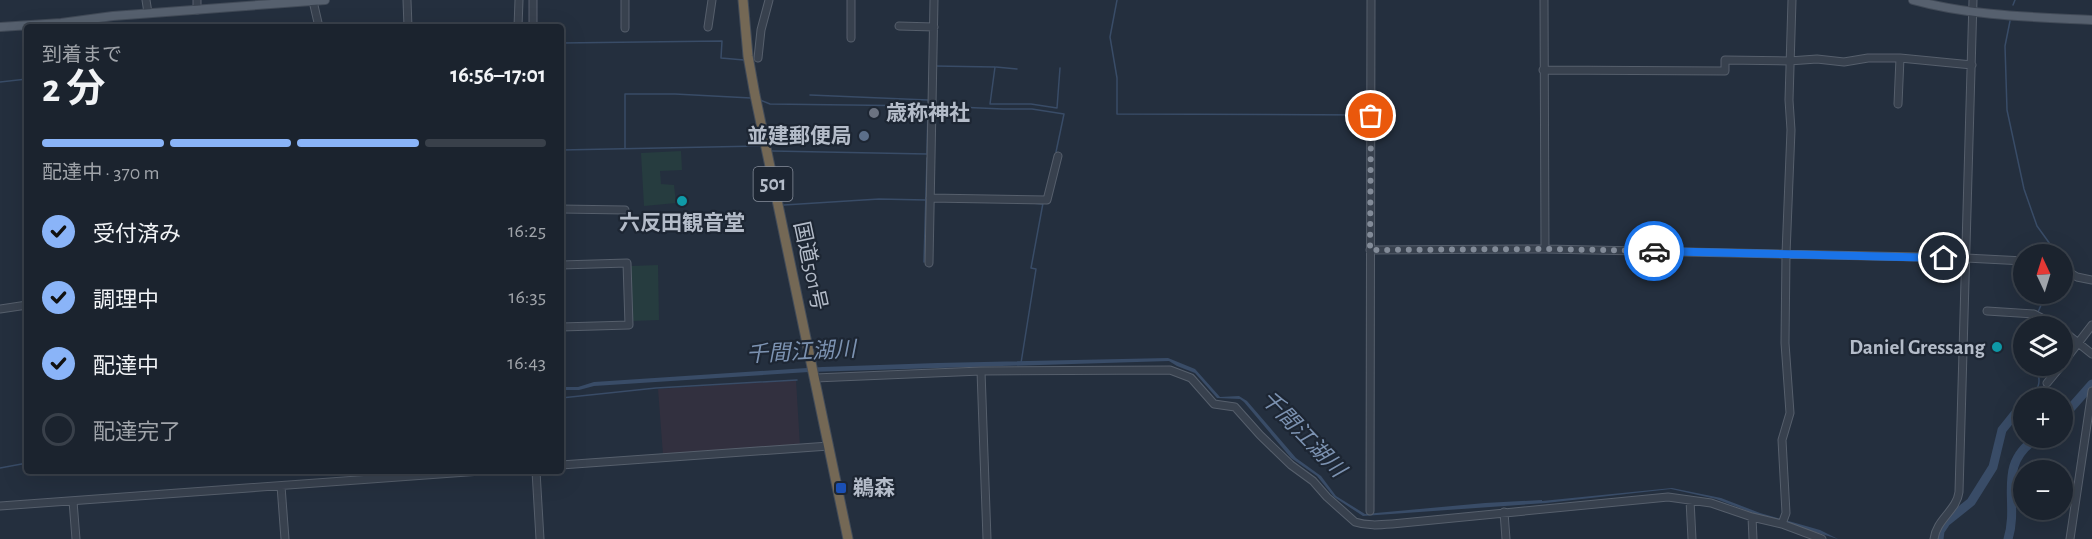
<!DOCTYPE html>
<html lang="ja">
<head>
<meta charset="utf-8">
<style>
  body { margin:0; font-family:"Alegreya Sans","Noto Sans JP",sans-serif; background:#242b36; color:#f1f3f6; height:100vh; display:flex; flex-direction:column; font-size:22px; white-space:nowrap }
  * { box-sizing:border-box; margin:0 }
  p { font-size:20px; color:#a0a4aa }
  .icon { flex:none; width:33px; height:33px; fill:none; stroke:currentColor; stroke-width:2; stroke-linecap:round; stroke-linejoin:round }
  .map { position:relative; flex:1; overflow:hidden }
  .side { position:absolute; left:24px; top:24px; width:540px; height:450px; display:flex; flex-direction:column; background:#1b232e; border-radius:6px; box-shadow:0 6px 24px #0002,0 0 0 2px #39404a }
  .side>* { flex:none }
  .needle { width:39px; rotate:356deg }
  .controls { position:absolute; left:2013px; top:244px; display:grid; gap:12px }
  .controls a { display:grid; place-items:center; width:60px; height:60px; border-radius:50%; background:#1b232e; box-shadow:0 6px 24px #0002,0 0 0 2px #39404a; font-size:30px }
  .pin { position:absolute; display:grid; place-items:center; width:51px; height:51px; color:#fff; margin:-26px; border:3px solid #fff; border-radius:50%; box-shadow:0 2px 6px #0007 }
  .courier { position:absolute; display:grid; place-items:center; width:60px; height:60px; margin:-30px; border:4px solid #1a73e8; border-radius:50%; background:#fff; color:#222; box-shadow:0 2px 8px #0007 }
  .head em { font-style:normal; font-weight:700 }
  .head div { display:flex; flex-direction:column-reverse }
  .head { display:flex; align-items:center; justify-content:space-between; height:102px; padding:0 18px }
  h1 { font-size:39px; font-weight:700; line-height:45px }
  .bar { display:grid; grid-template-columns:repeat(4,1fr); gap:9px 6px; align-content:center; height:72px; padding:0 18px }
  .bar i { height:8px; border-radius:4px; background:#39404a }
  .bar .active { background:#8ab4f8 }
  .bar p { grid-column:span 4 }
  ol { padding:0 18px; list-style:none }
  li { display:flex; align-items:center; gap:18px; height:66px }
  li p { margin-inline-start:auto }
  li .icon { padding:6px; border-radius:50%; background:#8ab4f8; color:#111; stroke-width:4 }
  li:last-child { color:#a0a4aa }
  li i { width:33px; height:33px; border:3px solid #39404a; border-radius:50% }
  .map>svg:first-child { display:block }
  .medical { fill:#32303f }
  .green { fill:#263c3f }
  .water { fill:#394c67 }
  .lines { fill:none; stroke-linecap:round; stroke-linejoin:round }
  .stream { stroke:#394c67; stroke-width:1.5 }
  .river { stroke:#394c67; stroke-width:9 }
  .minor-casing { stroke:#565f6c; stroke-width:9 }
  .major-casing { stroke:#414a57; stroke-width:10 }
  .highway-casing { stroke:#434c59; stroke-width:11 }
  .minor { stroke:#38414e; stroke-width:7 }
  .major { stroke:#56606e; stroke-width:8 }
  .highway { stroke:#746855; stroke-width:9 }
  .done { stroke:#828b98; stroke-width:6; stroke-dasharray:0 10.8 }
  .route { stroke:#1a73e8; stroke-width:8 }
  .worship-dot { fill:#6b7280; stroke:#1d2633; stroke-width:2 }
  .service-dot { fill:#5c6f8a; stroke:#1d2633; stroke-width:2 }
  .culture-dot { fill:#0f9aa8; stroke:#1d2633; stroke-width:2 }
  .transit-dot { fill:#1a4fb4; stroke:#1d2633; stroke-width:2 }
  .labels { text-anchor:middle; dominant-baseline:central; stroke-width:4.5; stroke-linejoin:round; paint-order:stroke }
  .shield { fill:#1d2633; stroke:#878f9c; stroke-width:1.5 }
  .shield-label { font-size:20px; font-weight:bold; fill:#b4bcc9 }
  .poi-label { font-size:21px; font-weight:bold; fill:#b4bcc9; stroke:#1d2633; text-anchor:start }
  .street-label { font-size:21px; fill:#b4bcc9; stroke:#1d2633 }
  .water-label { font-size:22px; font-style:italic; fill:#7c92b1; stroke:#1d2633 }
</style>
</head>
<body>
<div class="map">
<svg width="2092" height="539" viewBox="0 0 2092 539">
  <rect width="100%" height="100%" fill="#242f3e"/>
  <path class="medical" d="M 796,380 L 800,446 L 663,455 L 658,389 Z"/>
  <path class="green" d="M 681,151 L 682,170 L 660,171 L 661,184 L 674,185 L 676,203 L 644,206 L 641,153 Z
    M 658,265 L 659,320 L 632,321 L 631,266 Z"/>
  <path class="water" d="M 1168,358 L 1195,369 L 1220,397 L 1239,396 L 1247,401 L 1296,458 L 1321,476 L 1336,496 L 1365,514 L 1485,503 L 1542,500 L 1542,501 L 1672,488 L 1721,498 L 1760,513 L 1820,530 L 1838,539 L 1753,513 L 1716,499 L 1671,489 L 1546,503 L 1363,516 L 1334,497 L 1317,476 L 1291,458 L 1244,402 L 1240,399 L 1217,398 L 1195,373 L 1177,366 L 1169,361 L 809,372 L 594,386 L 579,390 L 561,390 L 561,387 L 578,387 L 594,382 L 822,367 L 937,363 Z"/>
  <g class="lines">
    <path class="stream" d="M 1117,0 L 1110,37 L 1117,78 L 1117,114 L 1366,115
      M 2013,5 L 2015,0
      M 2010,21 L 2005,46 L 2007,110 L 2024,189 L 2037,226 L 2050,244 L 2049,255
      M 561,43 L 722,41 L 721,58 L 744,60
      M 934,66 L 995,67 L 990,104 L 1031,104 L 1057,108 L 1060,68
      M 996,67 L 1017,69
      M 0,82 L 27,79
      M 810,95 L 928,100 L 928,101
      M 760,100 L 770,104 L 928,106
      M 935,106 L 1003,109 L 1032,109 L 1064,114 L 1056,152
      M 625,148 L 625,94 L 675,94 L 751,98
      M 561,150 L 760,146
      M 772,151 L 927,154 L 928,107
      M 1032,203 L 1042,204
      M 784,205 L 879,199 L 926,200
      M 924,262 L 927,158
      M 2038,312 L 2046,294
      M 2031,327 L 2036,317
      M 1021,363 L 1036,269 L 1031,268 L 1043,203
      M 561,398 L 656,388 L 797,380
      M 2029,399 C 2040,388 2042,380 2035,366
      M 2024,405 L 2018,410 L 2024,411
      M 0,468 L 27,463"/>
    <path class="river" d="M 2062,418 L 2092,384
      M 1939,539 L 1940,531 L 1946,522 L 1971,502 L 1993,467 L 2002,430 L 2018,410
      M 2008,539 C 2020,501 1995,465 2037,438"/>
    <defs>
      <path id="minor" d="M 146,0 L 148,13
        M 197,0 L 197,10
        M 407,0 L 408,27
        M 625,0 L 625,28
        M 851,0 L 851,38
        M 1544,0 L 1545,249
        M 313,1 L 319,27
        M 899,26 L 934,27
        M 518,27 L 519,0
        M 533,27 L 533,0
        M 708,27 L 712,0
        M 758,58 L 761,30 L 769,0
        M 1543,70 L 1725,71 L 1725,60 L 1789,61 L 1817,59 L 1844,62 L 1868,58 L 1900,58 L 1972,65
        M 1898,104 L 1900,58
        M 930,198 L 1047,200 L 1058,156
        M 561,209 L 625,210
        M 1370,250 L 1545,249 L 1966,258 L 2024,261
        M 929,263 L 934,0
        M 561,265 L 627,263 L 629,325 L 561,327
        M 2062,268 L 2077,277 L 2092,280
        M 0,309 L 27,305
        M 1987,311 L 2034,314 L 2059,327
        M 2062,330 L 2092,354
        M 2062,364 L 2092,325
        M 981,371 L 987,539
        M 815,378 L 981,371 L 1170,370 L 1191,378 L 1214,404 L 1235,407 L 1260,435 L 1291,465 L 1313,481 L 1327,497 L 1355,522 C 1367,526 1379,525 1392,524 L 1668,497 L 1711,503 L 1752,517 L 1782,524 L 1822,539
        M 2047,383 L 2061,366
        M 561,465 L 829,446
        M 536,471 L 540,539
        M 281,486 L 285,539
        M 1690,500 L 1692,539
        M 73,501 L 76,539
        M 0,506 L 481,471
        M 1370,511 L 1371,0
        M 1504,512 L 1506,539
        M 1752,517 L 1753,539
        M 1782,524 L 1786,513 L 1782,440 L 1790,413 L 1785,343 L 1786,254 L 1791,130 L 1789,100 L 1792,0
        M 1934,539 C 1936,520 1957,510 1959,492 L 1973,0
        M 2070,539 L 2092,391"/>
      <path id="major" d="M 1913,0 C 1970,16 2032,17 2092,20
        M 0,27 L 61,23 L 113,16 L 325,0"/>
      <path id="highway" d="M 743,0 L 748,56 L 755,95 L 848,539"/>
    </defs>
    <use href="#minor" class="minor-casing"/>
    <use href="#major" class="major-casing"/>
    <use href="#highway" class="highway-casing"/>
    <use href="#minor" class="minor"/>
    <use href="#major" class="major"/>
    <use href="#highway" class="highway"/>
  </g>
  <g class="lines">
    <path class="done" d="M 1371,116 L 1370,250 L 1545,249 L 1654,251"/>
    <path class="route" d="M 1654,251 L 1944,258"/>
  </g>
  <circle class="worship-dot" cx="874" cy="113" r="6"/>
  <circle class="service-dot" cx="864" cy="136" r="6"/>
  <g class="culture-dot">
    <circle cx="682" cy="201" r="6"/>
    <circle cx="1997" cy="347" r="6"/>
  </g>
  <rect class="transit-dot" x="835" y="482" width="12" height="12" rx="3"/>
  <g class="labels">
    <rect class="shield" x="753.5" y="167" width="39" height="34" rx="4.5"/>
    <g class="shield-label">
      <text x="773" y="184">501</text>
    </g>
    <g class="poi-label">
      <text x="886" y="113">歳称神社</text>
      <text x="852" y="136" text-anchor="end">並建郵便局</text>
      <text x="682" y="223" text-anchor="middle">六反田観音堂</text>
      <text x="1985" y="347" text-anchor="end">Daniel Gressang</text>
      <text x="853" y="488">鵜森</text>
    </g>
    <g class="street-label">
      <text transform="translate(810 266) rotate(78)">国道501号</text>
    </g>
    <g class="water-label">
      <text transform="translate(801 352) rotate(-3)">千間江湖川</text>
      <text transform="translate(1303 434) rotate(46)">千間江湖川</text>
    </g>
  </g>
</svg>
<div class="controls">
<a><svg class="needle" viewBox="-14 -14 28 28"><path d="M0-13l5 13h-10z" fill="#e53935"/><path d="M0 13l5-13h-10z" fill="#a0a4aa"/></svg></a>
<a><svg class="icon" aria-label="layers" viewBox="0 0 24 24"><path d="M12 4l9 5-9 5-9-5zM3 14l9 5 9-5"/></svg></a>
<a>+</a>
<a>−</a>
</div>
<div class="pin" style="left:1371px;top:116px;background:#ea580c"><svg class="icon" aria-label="bag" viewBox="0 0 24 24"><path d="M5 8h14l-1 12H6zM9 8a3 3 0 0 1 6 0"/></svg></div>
<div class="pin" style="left:1944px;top:258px;background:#1f2937"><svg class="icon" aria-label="home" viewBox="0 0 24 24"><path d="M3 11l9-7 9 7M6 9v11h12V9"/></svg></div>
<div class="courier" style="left:1654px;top:251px"><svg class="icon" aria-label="car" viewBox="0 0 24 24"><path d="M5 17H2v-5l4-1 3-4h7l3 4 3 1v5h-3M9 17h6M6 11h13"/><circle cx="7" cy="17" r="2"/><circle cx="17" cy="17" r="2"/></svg></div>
<section class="side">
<div class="head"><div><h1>2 分</h1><p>到着まで</p></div><em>16:56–17:01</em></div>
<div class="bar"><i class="active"></i><i class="active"></i><i class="active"></i><i></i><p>配達中 · 370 m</p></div>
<ol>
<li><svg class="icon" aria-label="check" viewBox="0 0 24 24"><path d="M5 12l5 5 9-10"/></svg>受付済み<p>16:25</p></li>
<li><svg class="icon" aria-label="check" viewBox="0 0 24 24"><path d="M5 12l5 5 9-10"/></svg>調理中<p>16:35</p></li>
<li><svg class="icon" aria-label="check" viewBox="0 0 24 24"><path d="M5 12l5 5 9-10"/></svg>配達中<p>16:43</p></li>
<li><i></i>配達完了</li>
</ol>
</section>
</div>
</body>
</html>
